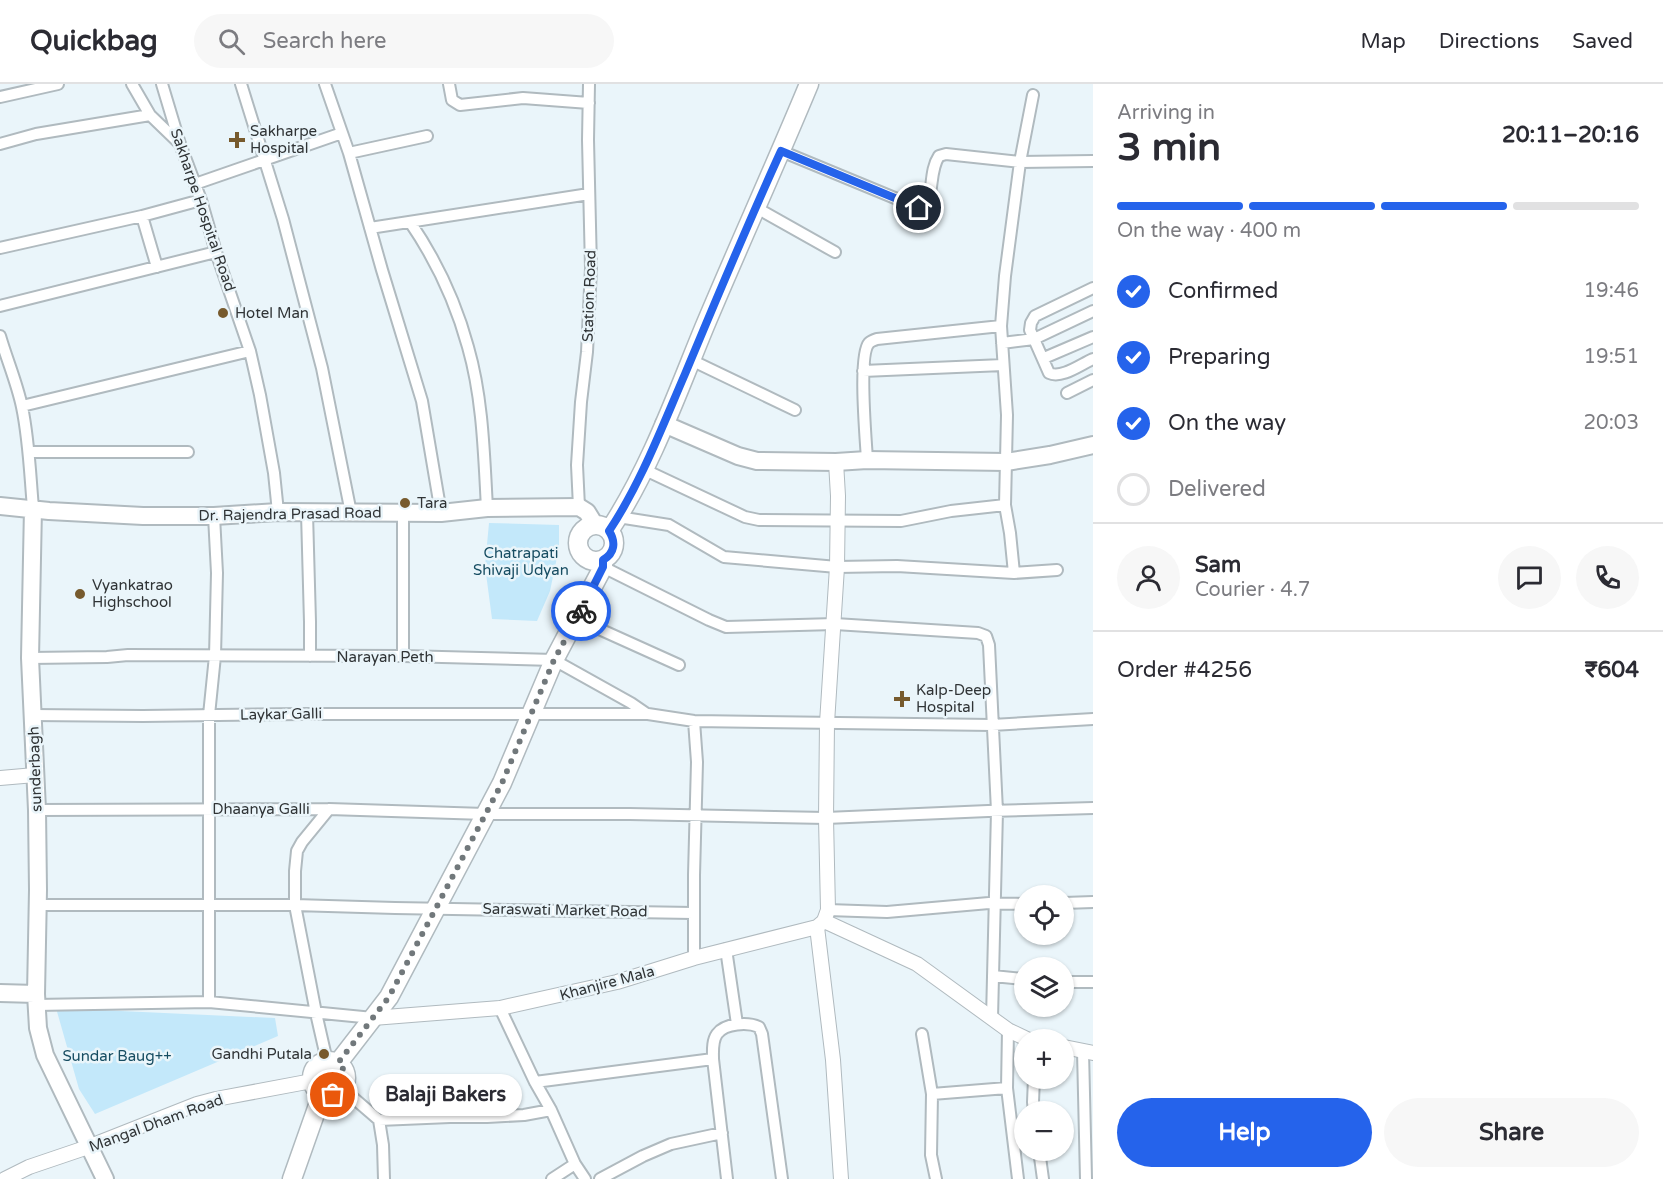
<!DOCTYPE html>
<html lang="en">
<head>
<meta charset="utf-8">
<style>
  body { margin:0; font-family:"Varela Round",sans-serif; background:#f7f7f7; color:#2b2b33; height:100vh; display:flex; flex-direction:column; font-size:22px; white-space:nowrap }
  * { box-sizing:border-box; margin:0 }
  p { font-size:20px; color:#7c7c81 }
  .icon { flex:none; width:33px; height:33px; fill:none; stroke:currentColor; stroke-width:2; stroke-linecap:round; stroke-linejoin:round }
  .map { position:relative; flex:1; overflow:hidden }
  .details { display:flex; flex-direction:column; background:#fff; width:570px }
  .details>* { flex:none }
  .controls { position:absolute; left:1014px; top:801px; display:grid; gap:12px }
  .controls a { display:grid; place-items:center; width:60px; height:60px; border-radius:50%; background:#fff; box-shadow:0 2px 4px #0004; font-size:30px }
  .pin { position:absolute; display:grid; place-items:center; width:51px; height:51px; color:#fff; margin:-26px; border:3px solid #fff; border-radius:50%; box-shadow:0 2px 6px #0007 }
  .courier { position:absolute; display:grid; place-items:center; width:60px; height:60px; margin:-30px; border:4px solid #2563eb; border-radius:50%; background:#fff; color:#222; box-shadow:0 2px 8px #0007 }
  .bubble { position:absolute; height:42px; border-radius:21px; background:#fff; box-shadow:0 2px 4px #0004; font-size:20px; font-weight:700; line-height:42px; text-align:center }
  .head em { font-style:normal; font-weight:700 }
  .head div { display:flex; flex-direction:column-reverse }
  .head { display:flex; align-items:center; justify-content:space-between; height:102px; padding:0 24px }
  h1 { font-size:39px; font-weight:700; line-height:45px }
  .bar { display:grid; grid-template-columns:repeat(4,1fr); gap:9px 6px; align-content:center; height:72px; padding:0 24px }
  .bar i { height:8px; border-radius:4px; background:#e1e1e2 }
  .bar .current { background:#2563eb }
  .bar p { grid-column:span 4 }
  .line { display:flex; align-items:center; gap:15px; padding:0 24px; border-top:2px solid #e1e1e2 }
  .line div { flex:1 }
  .round { display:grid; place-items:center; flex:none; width:63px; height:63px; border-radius:32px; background:#f7f7f7 }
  ol { padding:0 24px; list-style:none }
  li { display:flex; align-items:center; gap:18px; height:66px }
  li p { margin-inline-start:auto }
  li .icon { padding:6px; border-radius:50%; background:#2563eb; color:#fff; stroke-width:4 }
  li:last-child { color:#7c7c81 }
  li i { width:33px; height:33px; border:3px solid #e1e1e2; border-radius:50% }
  .button { display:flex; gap:12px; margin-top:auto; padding:12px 24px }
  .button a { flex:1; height:69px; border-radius:36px; background:#2563eb; color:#fff; font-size:24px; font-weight:700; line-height:69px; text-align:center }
  .button a+a { background:#f7f7f7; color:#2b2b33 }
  header { display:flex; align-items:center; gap:36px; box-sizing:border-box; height:84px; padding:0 30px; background:#fff; border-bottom:2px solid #e1e1e2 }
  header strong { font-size:28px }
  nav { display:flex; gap:33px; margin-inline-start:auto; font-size:21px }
  .search { width:420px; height:54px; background:#f7f7f7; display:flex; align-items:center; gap:15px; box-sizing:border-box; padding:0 21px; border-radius:33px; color:#7c7c81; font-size:22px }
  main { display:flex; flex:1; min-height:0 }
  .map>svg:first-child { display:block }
  .green { fill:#c3e8fa }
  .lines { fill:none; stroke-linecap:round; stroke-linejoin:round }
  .minor-casing { stroke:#b0babf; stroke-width:14 }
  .tertiary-casing { stroke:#b0babf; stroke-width:16 }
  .secondary-casing { stroke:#b0babf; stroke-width:20 }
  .primary-casing { stroke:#b0babf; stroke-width:21 }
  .minor { stroke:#fff; stroke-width:10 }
  .tertiary { stroke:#fff; stroke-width:14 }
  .secondary { stroke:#fff; stroke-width:16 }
  .primary { stroke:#fff; stroke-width:18 }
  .done { stroke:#71787b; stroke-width:6; stroke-dasharray:0 10.8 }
  .route { stroke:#2563eb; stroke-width:8 }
  .poi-dot { fill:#775a2d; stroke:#eaf5fa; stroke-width:2 }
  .labels { text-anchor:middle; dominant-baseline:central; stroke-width:5; stroke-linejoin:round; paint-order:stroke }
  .poi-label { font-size:15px; fill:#303436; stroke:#eaf5fa; text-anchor:start }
  .street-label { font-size:15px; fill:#303436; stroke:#eaf5fa }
  .park-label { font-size:15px; fill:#174d62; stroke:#eaf5fa }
</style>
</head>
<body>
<header>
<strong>Quickbag</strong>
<div class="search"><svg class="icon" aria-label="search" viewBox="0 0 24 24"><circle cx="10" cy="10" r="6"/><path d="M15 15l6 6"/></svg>Search here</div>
<nav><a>Map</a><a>Directions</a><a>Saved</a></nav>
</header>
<main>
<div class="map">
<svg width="1093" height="1095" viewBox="0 0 1093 1095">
  <rect width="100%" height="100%" fill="#eaf5fa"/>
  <path class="green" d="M 489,439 L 559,441 L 559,464 L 550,507 L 537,537 L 492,535 L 485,482 Z
    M 56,924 L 275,934 L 278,952 L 95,1030 L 79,1005 Z"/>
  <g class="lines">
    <defs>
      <path id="minor" d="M 132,0 L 150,31 L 178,58
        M 162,0 L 180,60 L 201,116 L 216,168 L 250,267 L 260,311 L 274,389 L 278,428
        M 241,0 L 283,135 L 322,284 L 351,429
        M 325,0 L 349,69 L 382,186 L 422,317 L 441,429
        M 449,0 L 452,16 L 460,21 L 523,14 L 589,19
        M 0,13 L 58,0
        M 0,60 L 36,50 L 150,31
        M 781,67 L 919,124 L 926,123 C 934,107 929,87 939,72 L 946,70 L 1020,78 L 1093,77
        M 349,69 L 427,52
        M 195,100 L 342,49
        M 755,123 L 835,168
        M 142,132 L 157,183
        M 410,138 C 436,176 456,219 468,263 C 483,315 484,371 487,424
        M 370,144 L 589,110
        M 0,164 L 142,132 L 201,116
        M 1093,204 L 1035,232 L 1031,239 L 1030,246 L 1049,289 C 1062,295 1081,280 1093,275
        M 0,222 L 216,168
        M 0,252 C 7,276 17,299 22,323 C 29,356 30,390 33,424
        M 1002,259 L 1034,255 L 1093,227
        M 1044,274 L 1093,253
        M 691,276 L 795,326
        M 863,287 L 1003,281
        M 1067,309 L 1093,296
        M 22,322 L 250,267
        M 29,368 L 188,368
        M 867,376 C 866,356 858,271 869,259 C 871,257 874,256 877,255 L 1001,242
        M 643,385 L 745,433 L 759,436 L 901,437 L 951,427 L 1005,421
        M 579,423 L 577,381 L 581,318 L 587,268 L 591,184 L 588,56 L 589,0
        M 307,429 L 310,538 L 310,572
        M 618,433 L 669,441 L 724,473 L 837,483 L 897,482 L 1014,489 L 1010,449 L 1005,421 L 1007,331 L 1001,242 L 1005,192 L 1020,78 L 1033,11
        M 603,483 L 709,536 L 726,543 L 835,540 L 978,549 L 986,552 L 989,561 L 997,727 L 992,934
        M 1014,489 L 1057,486
        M 577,535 L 679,581
        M 403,572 L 403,428
        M 30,574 L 107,573 L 128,571 L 403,572 L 554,576 L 631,619 L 647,630
        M 32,631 L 143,632 L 304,630 L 648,630 L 694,637 L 992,641 L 1093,635
        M 694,637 L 697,678 L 694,791 L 694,874
        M 37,726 L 329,725 L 485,730 L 630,730 L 826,734 L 988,727 L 1093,724
        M 1064,819 L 1093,818
        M 38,821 L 295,821 L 395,824 L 693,829
        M 828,826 L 887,828 L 989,819 L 1024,820
        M 726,865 L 737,940
        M 993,892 L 1024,895
        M 1064,898 L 1093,898
        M 209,918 L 209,631 L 215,572 L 217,489 L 214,432
        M 36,921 L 209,918 L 373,934
        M 500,924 L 535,998 L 551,1026 L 575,1080 L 585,1095
        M 1008,946 L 1007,1004 L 1018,1095
        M 922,950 L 932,1010
        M 1083,967 L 1086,1095
        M 713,975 C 713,967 712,957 717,950 C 725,939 748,938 759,943 L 762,950 L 782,1095
        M 327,977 L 316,929 L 295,821 L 295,787 L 297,767 L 302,758 L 329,725
        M 1034,994 L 1033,1018 L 1034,1028
        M 535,998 L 713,975 L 727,1095
        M 343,1005 L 379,1036 L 383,1061 L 384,1095
        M 379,1036 L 450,1033 L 487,1033 L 524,1031 L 551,1026
        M 1039,1066 L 1043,1095
        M 552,1095 L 575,1080
        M 600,1095 L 643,1072 L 671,1060 L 722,1049
        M 936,1095 L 931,1071 L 932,1010 L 1007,1004"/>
      <path id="tertiary" d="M 0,694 L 35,691
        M 824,837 L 917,880 L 1008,946 L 1029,956
        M 817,843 L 833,976 L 841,1095
        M 373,934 L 500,924 L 617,898 L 694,874 L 817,843 L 824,837 L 828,826 L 826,734 L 827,639 L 837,483 L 838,412 L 836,378
        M 1064,963 L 1093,969
        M 5,1095 L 29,1083 L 88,1063 L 197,1020 L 216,1015 L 312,997"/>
      <path id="secondary" d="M 664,340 L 738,372 L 757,377 L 836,378 L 867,376 L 1006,378 L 1050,371 L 1093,361
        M 0,422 L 49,427 L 143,432 L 214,432 L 278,428 L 441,429 L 487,424 L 579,423 L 587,428 L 595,441
        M 0,909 L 36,910 L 38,806 L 37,726 L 30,574 L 33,424
        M 36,910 L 38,944 L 45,971 L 105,1095"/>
      <path id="primary" d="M578 459a18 18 0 1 1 36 0a18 18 0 1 1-36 0Z
        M 609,447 C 650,385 676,312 704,244 C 738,163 775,82 809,0
        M312 994a17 17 0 1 1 34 0a17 17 0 1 1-34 0Z
        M 338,979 L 389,913 L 502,699 L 554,576 L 603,483 L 603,476
        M 292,1095 L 322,1010"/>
    </defs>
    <use href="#minor" class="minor-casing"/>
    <use href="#tertiary" class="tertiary-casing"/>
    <use href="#secondary" class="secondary-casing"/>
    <use href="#primary" class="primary-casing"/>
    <use href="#minor" class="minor"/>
    <use href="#tertiary" class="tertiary"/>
    <use href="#secondary" class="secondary"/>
    <use href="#primary" class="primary"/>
  </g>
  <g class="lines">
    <path class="done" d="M 333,1011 C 348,1004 350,990 338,979 L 389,913 L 502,699 L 554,576 L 581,527"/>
    <path class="route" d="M 581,527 L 603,483 L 603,476 C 615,469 616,458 609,447 C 641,399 662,343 685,290 C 716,216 747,141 781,67 L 919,124"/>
  </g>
  <g class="poi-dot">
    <path d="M234 47h6v6h6v6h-6v6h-6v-6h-6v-6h6z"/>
    <circle cx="223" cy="229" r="6"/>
    <circle cx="405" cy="419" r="6"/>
    <circle cx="80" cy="510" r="6"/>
    <path d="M899 606h6v6h6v6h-6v6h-6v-6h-6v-6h6z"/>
    <circle cx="324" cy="970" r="6"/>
  </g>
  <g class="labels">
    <g class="poi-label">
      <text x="250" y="47">Sakharpe<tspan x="250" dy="17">Hospital</tspan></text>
      <text x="235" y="229">Hotel Man</text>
      <text x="417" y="419">Tara</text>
      <text x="92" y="501">Vyankatrao<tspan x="92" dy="17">Highschool</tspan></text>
      <text x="916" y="606">Kalp-Deep<tspan x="916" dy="17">Hospital</tspan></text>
      <text x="312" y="970" text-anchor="end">Gandhi Putala</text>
    </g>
    <g class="street-label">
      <text transform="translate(203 126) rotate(71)">Sakharpe Hospital Road</text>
      <text transform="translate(589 212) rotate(-88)">Station Road</text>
      <text transform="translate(290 430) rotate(-1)">Dr. Rajendra Prasad Road</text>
      <text x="385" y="573">Narayan Peth</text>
      <text transform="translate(281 630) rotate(-1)">Laykar Galli</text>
      <text transform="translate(35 685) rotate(-92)">sunderbagh</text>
      <text x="261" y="725">Dhaanya Galli</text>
      <text transform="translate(565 826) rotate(1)">Saraswati Market Road</text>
      <text transform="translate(607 899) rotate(-15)">Khanjire Mala</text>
      <text transform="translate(156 1039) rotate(-20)">Mangal Dham Road</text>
    </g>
    <g class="park-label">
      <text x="521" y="469">Chatrapati<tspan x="521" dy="17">Shivaji Udyan</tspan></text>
      <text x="117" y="972">Sundar Baug++</text>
    </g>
  </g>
</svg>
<div class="controls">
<a><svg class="icon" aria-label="locate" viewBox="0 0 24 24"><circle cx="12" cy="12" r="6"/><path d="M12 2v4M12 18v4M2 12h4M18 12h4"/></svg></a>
<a><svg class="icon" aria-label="layers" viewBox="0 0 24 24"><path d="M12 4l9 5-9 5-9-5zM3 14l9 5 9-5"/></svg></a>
<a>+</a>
<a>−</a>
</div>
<div class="pin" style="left:333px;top:1011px;background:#ea580c"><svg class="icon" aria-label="bag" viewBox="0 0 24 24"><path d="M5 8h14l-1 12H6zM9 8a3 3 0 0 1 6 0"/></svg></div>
<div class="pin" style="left:919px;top:124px;background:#1f2937"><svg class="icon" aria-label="home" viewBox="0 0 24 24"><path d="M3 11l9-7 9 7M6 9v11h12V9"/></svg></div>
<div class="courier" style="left:581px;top:527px"><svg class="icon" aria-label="bike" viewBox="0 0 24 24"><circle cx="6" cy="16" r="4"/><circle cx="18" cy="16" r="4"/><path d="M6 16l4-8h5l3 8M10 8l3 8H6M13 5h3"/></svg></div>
<div class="bubble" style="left:369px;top:990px;width:153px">Balaji Bakers</div>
</div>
<section class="details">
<div class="head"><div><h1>3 min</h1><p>Arriving in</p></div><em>20:11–20:16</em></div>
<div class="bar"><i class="current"></i><i class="current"></i><i class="current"></i><i></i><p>On the way · 400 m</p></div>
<ol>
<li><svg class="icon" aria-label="check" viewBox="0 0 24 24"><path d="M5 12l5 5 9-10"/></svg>Confirmed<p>19:46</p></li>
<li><svg class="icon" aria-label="check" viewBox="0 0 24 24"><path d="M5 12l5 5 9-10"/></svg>Preparing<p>19:51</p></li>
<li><svg class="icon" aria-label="check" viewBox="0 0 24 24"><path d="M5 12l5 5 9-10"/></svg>On the way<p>20:03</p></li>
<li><i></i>Delivered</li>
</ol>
<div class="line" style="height:108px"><a class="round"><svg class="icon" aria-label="person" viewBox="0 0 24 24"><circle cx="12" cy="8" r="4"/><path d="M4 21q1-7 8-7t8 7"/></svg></a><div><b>Sam</b><p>Courier · 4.7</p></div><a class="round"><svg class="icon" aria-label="chat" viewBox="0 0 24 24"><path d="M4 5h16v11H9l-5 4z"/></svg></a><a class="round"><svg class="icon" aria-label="phone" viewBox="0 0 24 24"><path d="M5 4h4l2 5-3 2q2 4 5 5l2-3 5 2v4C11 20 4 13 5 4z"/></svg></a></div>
<div class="line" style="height:78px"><div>Order #4256</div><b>₹604</b></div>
<div class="button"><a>Help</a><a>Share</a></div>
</section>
</main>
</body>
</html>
